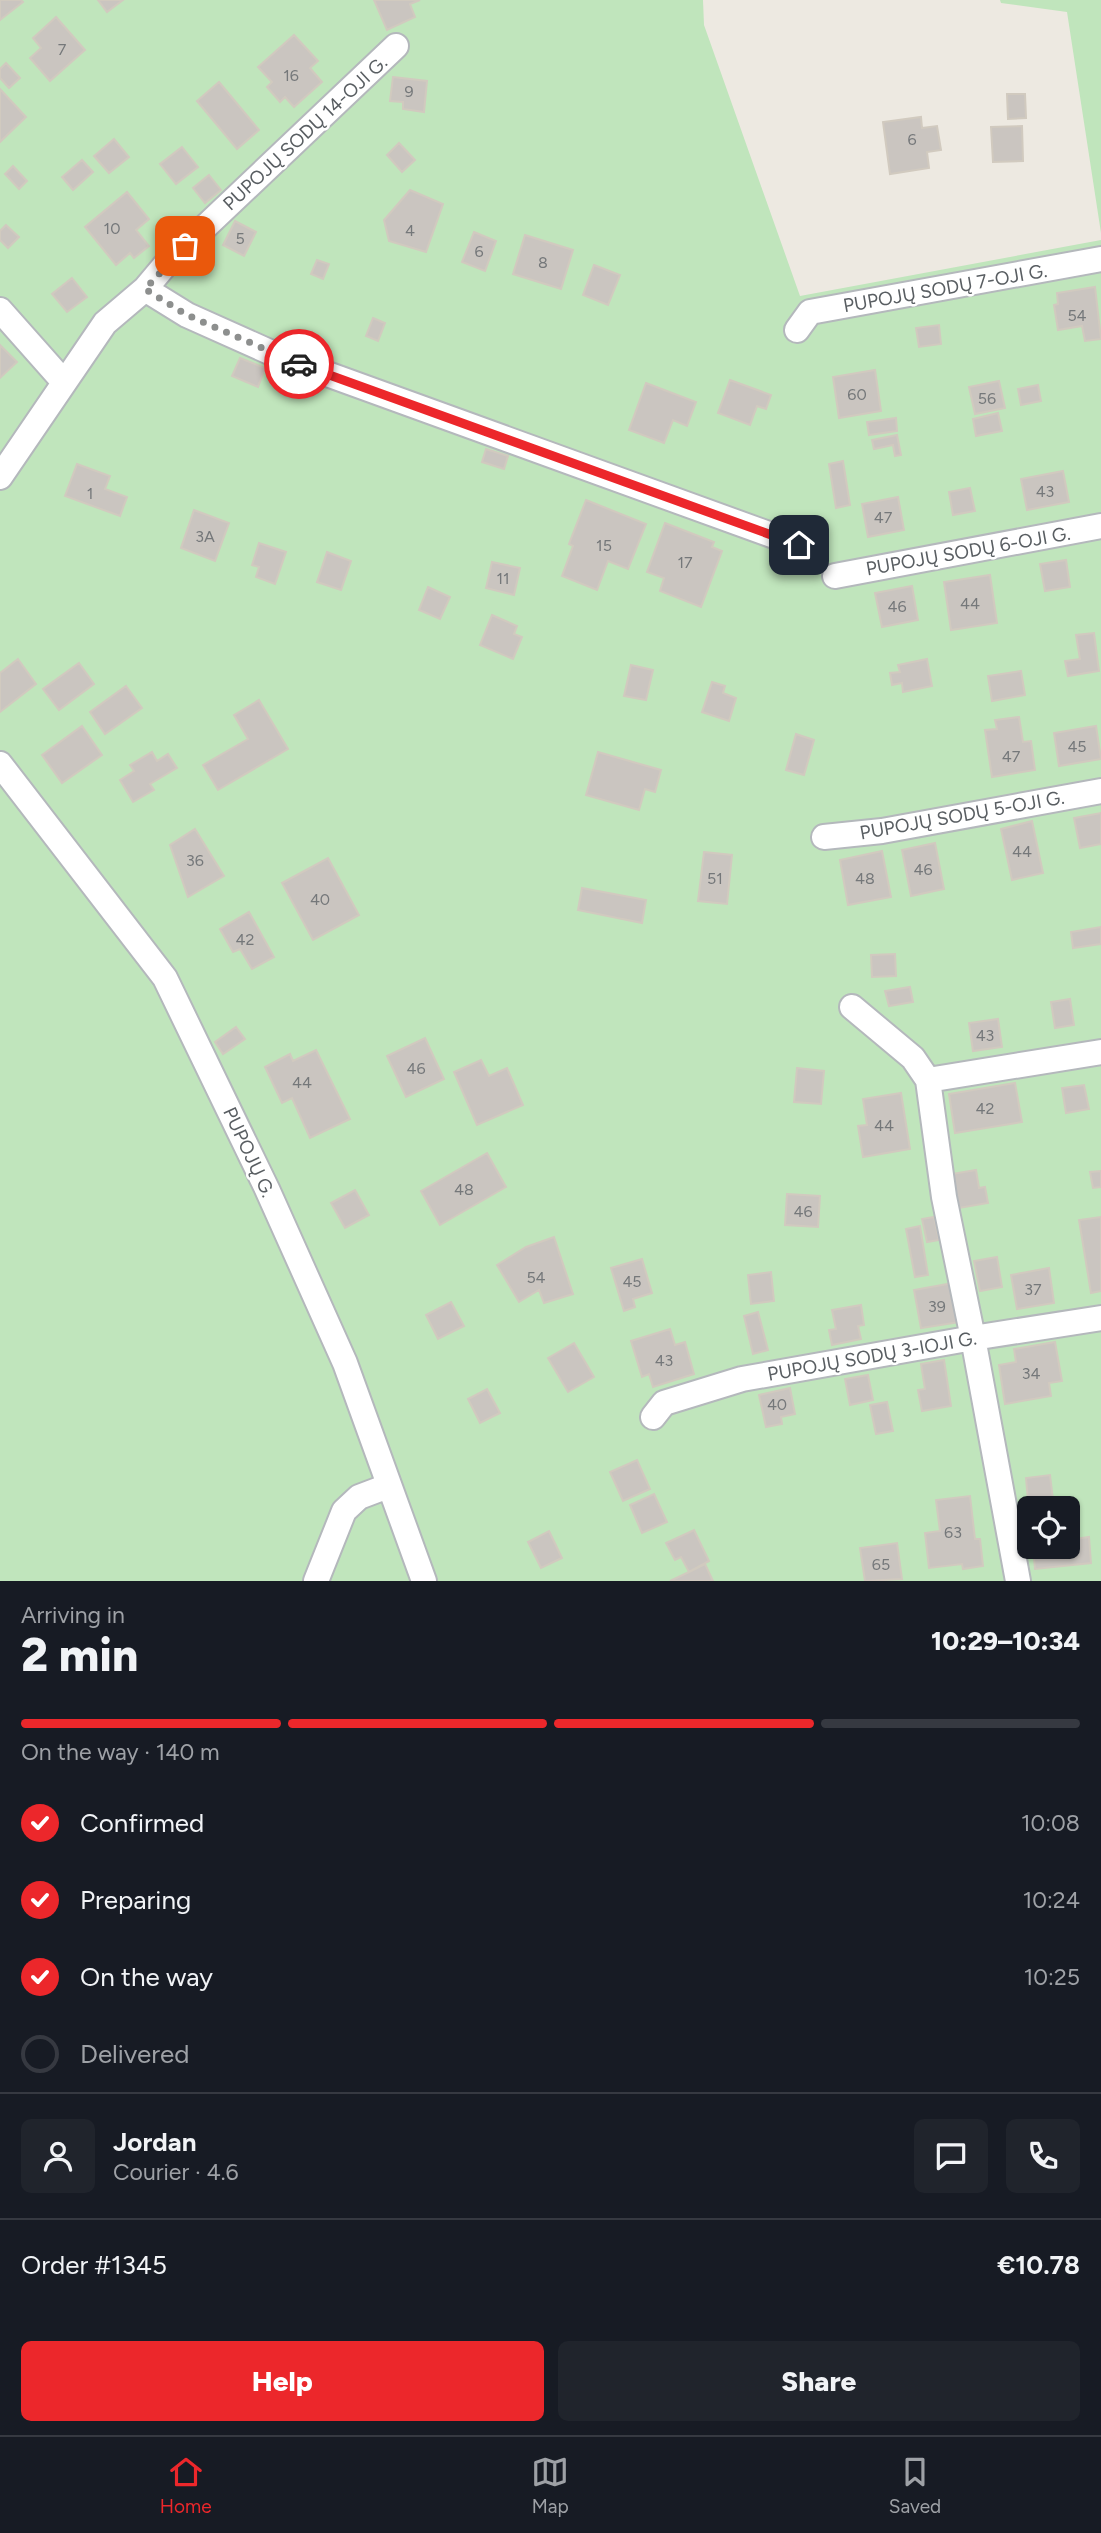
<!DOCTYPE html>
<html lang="en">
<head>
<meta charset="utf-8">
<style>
  body { margin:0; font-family:Figtree,sans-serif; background:#20242c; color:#f1f3f6; height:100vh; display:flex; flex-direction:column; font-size:26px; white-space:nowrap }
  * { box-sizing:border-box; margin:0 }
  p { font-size:23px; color:#9ea1a6 }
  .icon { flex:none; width:38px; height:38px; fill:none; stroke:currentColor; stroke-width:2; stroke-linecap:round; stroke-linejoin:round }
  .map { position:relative; height:1581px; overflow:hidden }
  .sheet { display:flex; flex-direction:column; background:#171b24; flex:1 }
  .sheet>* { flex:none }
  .buttons { position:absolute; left:1017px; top:1496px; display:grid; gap:14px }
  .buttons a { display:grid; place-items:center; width:63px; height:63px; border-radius:10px; background:#171b24; box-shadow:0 2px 5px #0004; font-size:35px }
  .pin { position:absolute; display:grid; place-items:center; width:60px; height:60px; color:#fff; margin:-30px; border-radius:14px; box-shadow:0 4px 10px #0006 }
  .courier { position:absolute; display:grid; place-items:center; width:70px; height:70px; margin:-35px; border:5px solid #ec272b; border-radius:50%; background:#fff; color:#222; box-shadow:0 2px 9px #0007 }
  .summary em { font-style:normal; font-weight:800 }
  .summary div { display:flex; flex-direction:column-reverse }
  .summary { display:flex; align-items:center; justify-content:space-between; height:119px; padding:0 21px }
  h1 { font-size:46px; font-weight:800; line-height:52px }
  .bar { display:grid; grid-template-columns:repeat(4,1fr); gap:10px 7px; align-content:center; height:84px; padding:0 21px }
  .bar i { height:9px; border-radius:5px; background:#363941 }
  .bar .on { background:#ec272b }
  .bar p { grid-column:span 4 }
  .line { display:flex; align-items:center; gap:18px; padding:0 21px; border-top:2px solid #363941 }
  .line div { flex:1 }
  .round { display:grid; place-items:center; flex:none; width:74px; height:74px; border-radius:10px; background:#20242c }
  ol { padding:0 21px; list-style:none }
  li { display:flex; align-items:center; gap:21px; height:77px }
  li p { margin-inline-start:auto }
  li .icon { padding:7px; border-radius:50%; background:#ec272b; color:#fff; stroke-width:4 }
  li:last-child { color:#9ea1a6 }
  li i { width:38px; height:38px; border:4px solid #363941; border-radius:50% }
  .cta { display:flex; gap:14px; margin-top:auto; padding:14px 21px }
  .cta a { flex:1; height:80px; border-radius:10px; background:#ec272b; color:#fff; font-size:28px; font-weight:800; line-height:80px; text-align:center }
  .cta a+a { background:#20242c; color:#f1f3f6 }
  .tabs { display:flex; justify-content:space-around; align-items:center; height:98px; border-top:2px solid #363941; background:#171b24; font-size:19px; color:#9ea1a6 }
  .tabs a { display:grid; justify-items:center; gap:4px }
  .tabs .on { color:#ec272b }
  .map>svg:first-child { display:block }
  .green { fill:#c0e5bc; fill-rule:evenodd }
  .building { fill:#cac5c0; stroke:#d1cabf; stroke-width:2 }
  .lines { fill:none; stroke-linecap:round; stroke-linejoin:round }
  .minor-casing { stroke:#b4b8bc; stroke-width:28 }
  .minor { stroke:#fff; stroke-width:24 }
  .done { stroke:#8d8f8e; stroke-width:7; stroke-dasharray:0 12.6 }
  .route { stroke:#ec272b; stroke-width:9 }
  .labels { text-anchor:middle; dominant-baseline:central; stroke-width:5; stroke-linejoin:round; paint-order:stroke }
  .number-label { font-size:16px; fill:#75787a }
  .street-label { font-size:19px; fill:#595e62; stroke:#fff }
</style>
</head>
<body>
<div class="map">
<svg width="1101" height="1581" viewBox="0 0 1101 1581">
  <rect width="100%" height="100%" fill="#ede9e1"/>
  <path class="green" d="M 0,0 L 703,0 L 704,25 L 800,296 L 1101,240 L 1101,1581 L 0,1581 ZM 1029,1508 L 1068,1508 L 1068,1547 L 1029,1547 Z
    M 1000,0 L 1101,0 L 1101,233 L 1067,12 L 1001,3 Z"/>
  <path class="building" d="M 0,0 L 21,0 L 23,2 L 0,20 Z
    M 98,0 L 123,0 L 107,12 Z
    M 374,0 L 420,0 L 410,4 L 415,17 L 387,30 Z
    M 56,17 L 85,50 L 50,81 L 30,58 L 41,48 L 33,38 Z
    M 294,35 L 318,61 L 310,68 L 322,82 L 294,107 L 285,97 L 280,102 L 267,87 L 272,82 L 258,67 Z
    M 6,63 L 20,78 L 9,88 L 0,78 L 0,69 Z
    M 393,77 L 427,81 L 424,112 L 403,109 L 403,102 L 390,101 Z
    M 219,82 L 259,130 L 237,149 L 197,101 Z
    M 0,89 L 26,117 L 0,142 Z
    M 1007,94 L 1025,94 L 1026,118 L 1008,119 Z
    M 921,117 L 922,128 L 937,126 L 941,150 L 927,152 L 929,168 L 890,174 L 883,122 Z
    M 1022,126 L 1023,161 L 993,162 L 991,127 Z
    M 114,139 L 129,157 L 109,173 L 94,156 Z
    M 399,143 L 415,160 L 402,172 L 387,155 Z
    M 182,147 L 198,167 L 176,184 L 160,164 Z
    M 82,160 L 93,172 L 73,190 L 62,177 Z
    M 13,166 L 27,181 L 19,189 L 5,174 Z
    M 209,175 L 221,190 L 205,203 L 193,188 Z
    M 410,190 L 443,204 L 426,252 L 389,241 L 384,220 Z
    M 127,192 L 149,219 L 136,230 L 149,246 L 134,258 L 130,253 L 116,265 L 85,227 Z
    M 235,221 L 256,232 L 244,256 L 223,245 Z
    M 6,225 L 19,237 L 8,248 L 0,240 L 0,231 Z
    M 474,232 L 496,241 L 485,271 L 462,262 Z
    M 525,235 L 573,250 L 561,289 L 513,274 Z
    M 317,260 L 329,264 L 323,279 L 311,274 Z
    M 594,265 L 620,275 L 608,305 L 583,295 Z
    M 72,278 L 87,297 L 67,312 L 52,294 Z
    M 1095,287 L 1101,339 L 1085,341 L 1082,326 L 1058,330 L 1054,305 L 1058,304 L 1057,293 Z
    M 373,318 L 385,323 L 378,341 L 366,336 Z
    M 939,325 L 941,344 L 919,347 L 916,328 Z
    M 0,345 L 17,362 L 0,378 Z
    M 240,358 L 265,368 L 258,387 L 232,376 Z
    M 875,370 L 881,411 L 839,418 L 833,377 Z
    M 730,380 L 771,395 L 766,409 L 757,406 L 750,425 L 718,413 Z
    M 999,381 L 1005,408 L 975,414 L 969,387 Z
    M 646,383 L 696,402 L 687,426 L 673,420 L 664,443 L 629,430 Z
    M 1038,385 L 1041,401 L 1021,405 L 1018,389 Z
    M 998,413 L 1002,431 L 976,436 L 973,419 Z
    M 896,418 L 897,431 L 869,435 L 867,422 Z
    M 897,435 L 901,455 L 895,456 L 893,445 L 874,449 L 872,440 Z
    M 486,449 L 508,456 L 504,469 L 482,462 Z
    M 843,461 L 850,505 L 836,508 L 829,464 Z
    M 77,464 L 110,476 L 105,489 L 127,497 L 120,516 L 65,496 Z
    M 1063,471 L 1069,502 L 1027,510 L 1021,479 Z
    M 970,488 L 975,511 L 953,515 L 949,492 Z
    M 898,497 L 904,530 L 868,537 L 862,504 Z
    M 586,500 L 646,524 L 628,569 L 608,561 L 597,590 L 562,576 L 573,546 L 569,544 Z
    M 194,510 L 229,523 L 215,561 L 181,548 Z
    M 665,523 L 714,542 L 712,547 L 722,551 L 701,607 L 660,591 L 664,578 L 647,572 Z
    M 259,543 L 286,552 L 275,584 L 256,577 L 259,567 L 252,565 Z
    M 327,552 L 351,561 L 341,590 L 317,582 Z
    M 1066,560 L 1070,587 L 1045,591 L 1040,564 Z
    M 492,562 L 520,568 L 514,595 L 486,588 Z
    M 990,575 L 997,623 L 951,630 L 944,582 Z
    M 912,586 L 918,620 L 882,627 L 875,593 Z
    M 428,587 L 450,597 L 440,619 L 419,610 Z
    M 492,615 L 517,626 L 514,634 L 522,637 L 513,659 L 480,645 Z
    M 1094,633 L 1099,671 L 1068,676 L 1065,661 L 1080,659 L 1076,635 Z
    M 18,659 L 36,684 L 0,712 L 0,673 Z
    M 927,659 L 932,686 L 903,692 L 902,683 L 892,685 L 890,673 L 900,672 L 898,665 Z
    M 79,663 L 94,684 L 59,710 L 43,689 Z
    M 631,665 L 653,670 L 646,700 L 624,696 Z
    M 1021,671 L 1025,695 L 992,701 L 988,676 Z
    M 712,682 L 725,686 L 723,693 L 736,698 L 729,721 L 702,712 Z
    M 126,686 L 142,708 L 105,734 L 90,712 Z
    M 259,700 L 288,749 L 218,790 L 203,765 L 248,739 L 234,715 Z
    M 1019,717 L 1023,742 L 1031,741 L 1035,770 L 992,777 L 985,730 L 997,729 L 995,720 Z
    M 82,726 L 102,755 L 62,783 L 42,755 Z
    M 1096,726 L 1101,759 L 1059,766 L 1054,733 Z
    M 796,734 L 814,740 L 804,775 L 786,770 Z
    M 152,752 L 157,761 L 168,754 L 177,768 L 150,784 L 154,790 L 133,802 L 120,780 L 134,771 L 130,765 Z
    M 598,752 L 661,770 L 655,792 L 645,789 L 639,810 L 586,795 Z
    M 1101,813 L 1101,844 L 1080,848 L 1074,818 Z
    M 1032,821 L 1043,873 L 1012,880 L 1001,829 Z
    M 195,829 L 224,876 L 188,897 L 170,845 Z
    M 935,843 L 944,889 L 911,896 L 902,850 Z
    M 882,851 L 891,897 L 848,905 L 840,860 Z
    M 704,852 L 732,855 L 727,904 L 698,901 Z
    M 328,858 L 359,915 L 313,940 L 282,883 Z
    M 582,888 L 646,900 L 642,923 L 578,910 Z
    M 249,912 L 274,957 L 252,969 L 240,949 L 233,952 L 220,929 Z
    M 1101,927 L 1101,944 L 1073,948 L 1071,932 Z
    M 895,954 L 896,976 L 872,977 L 871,955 Z
    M 910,987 L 913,1002 L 889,1006 L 885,991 Z
    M 1070,999 L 1074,1025 L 1055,1028 L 1051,1002 Z
    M 998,1019 L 1002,1047 L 973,1051 L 969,1023 Z
    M 236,1027 L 245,1039 L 223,1054 L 215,1042 Z
    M 425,1038 L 444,1079 L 406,1097 L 387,1056 Z
    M 316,1050 L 350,1119 L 310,1138 L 292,1098 L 282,1103 L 265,1067 L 290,1054 L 293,1061 Z
    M 481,1060 L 489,1076 L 507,1068 L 523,1105 L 477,1125 L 454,1072 Z
    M 797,1068 L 824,1071 L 821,1104 L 794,1102 Z
    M 1015,1083 L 1022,1122 L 955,1133 L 949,1094 Z
    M 1084,1085 L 1089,1109 L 1066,1113 L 1062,1088 Z
    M 901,1093 L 910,1149 L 863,1157 L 858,1126 L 867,1125 L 863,1099 Z
    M 487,1153 L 506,1187 L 440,1225 L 421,1191 Z
    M 976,1170 L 979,1188 L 985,1187 L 988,1203 L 958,1208 L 952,1174 Z
    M 1101,1171 L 1101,1187 L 1093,1188 L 1090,1172 Z
    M 355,1190 L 369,1215 L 345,1228 L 331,1203 Z
    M 787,1194 L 820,1196 L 818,1227 L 785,1225 Z
    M 934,1217 L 939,1240 L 927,1242 L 922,1219 Z
    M 1101,1217 L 1101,1291 L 1091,1293 L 1079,1220 Z
    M 920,1226 L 928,1275 L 915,1277 L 906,1229 Z
    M 554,1237 L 573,1294 L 544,1303 L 539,1290 L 519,1302 L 497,1265 L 526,1247 Z
    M 997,1257 L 1002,1287 L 980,1291 L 974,1261 Z
    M 642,1259 L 652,1293 L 633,1299 L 635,1307 L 624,1311 L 611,1268 Z
    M 1049,1268 L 1054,1303 L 1017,1309 L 1011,1275 Z
    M 771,1272 L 774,1301 L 751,1304 L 748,1275 Z
    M 953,1283 L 960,1322 L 921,1328 L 914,1290 Z
    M 451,1302 L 464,1326 L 438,1339 L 426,1315 Z
    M 861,1305 L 864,1325 L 858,1326 L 861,1339 L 832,1345 L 829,1330 L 836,1329 L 832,1310 Z
    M 758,1312 L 768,1350 L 753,1354 L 744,1316 Z
    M 670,1329 L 675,1345 L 685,1342 L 694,1374 L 653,1387 L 649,1374 L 642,1377 L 631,1341 Z
    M 1055,1342 L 1062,1381 L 1049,1383 L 1051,1396 L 1005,1404 L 999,1365 L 1016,1362 L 1014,1349 Z
    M 574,1343 L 594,1377 L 568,1392 L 548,1358 Z
    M 944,1360 L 951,1406 L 922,1411 L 918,1390 L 925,1389 L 921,1364 Z
    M 868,1375 L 873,1400 L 850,1405 L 845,1379 Z
    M 790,1388 L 795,1414 L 781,1417 L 782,1424 L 766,1427 L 759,1395 Z
    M 487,1389 L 500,1413 L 480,1423 L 468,1399 Z
    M 887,1402 L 893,1431 L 876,1434 L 870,1405 Z
    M 637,1460 L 650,1489 L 623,1501 L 610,1472 Z
    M 1050,1475 L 1054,1508 L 1029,1508 L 1029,1511 L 1026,1478 Z
    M 654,1494 L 667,1522 L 642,1533 L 630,1505 Z
    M 970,1496 L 975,1539 L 980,1539 L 983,1566 L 963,1569 L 962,1564 L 929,1568 L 925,1533 L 940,1531 L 936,1500 Z
    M 694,1530 L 709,1561 L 689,1572 L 681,1557 L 675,1560 L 666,1543 Z
    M 549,1531 L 562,1558 L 541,1568 L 528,1542 Z
    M 1089,1537 L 1091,1563 L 1035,1569 L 1033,1547 L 1068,1547 L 1068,1540 Z
    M 897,1543 L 902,1579 L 865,1581 L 860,1548 Z
    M 705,1564 L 713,1581 L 670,1581 L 689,1572 Z"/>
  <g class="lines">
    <defs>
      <path id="minor" d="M 145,289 L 187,315 L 283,358 L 799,545
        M 0,310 L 63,381
        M 797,330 L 810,312 L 1101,259
        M 0,477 L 105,323 L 145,289 L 166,264 L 396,46
        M 835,576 L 1101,526
        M 0,764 L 165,978 L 267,1189 L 345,1363 L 424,1581
        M 824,837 L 882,831 L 1101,791
        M 852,1007 L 913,1058 L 928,1080 L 944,1197 L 973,1338 L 1018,1581
        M 928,1080 L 1101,1052
        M 653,1417 L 664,1403 L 742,1379 L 973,1338 L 1101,1318
        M 316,1581 L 344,1511 L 359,1497 L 388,1486"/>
    </defs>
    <use href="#minor" class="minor-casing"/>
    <use href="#minor" class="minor"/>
  </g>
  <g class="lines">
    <path class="done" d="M 185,246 L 145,289 L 187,315 L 299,364"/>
    <path class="route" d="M 299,364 L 799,545"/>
  </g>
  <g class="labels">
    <g class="number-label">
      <text x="62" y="49">7</text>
      <text x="291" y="75">16</text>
      <text x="409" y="91">9</text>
      <text x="912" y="139">6</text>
      <text x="112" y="228">10</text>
      <text x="410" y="230">4</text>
      <text x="240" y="238">5</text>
      <text x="479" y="251">6</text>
      <text x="543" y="262">8</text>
      <text x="1077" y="315">54</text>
      <text x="857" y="394">60</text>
      <text x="987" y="398">56</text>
      <text x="1045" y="491">43</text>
      <text x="90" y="493">1</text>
      <text x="883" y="517">47</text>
      <text x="205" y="536">3A</text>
      <text x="604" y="545">15</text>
      <text x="685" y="562">17</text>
      <text x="503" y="578">11</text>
      <text x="970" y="603">44</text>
      <text x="897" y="606">46</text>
      <text x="1077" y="746">45</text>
      <text x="1011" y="756">47</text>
      <text x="1022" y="851">44</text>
      <text x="195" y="860">36</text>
      <text x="923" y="869">46</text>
      <text x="715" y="878">51</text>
      <text x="865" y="878">48</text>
      <text x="320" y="899">40</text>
      <text x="245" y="939">42</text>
      <text x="985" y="1035">43</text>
      <text x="416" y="1068">46</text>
      <text x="302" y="1082">44</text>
      <text x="985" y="1108">42</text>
      <text x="884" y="1125">44</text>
      <text x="464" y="1189">48</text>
      <text x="803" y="1211">46</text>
      <text x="536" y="1277">54</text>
      <text x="632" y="1281">45</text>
      <text x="1033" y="1289">37</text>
      <text x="937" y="1306">39</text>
      <text x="664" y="1360">43</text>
      <text x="1031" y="1373">34</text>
      <text x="777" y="1404">40</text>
      <text x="953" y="1532">63</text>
      <text x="881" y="1564">65</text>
    </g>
    <g class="street-label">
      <text transform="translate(305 133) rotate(-43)">PUPOJŲ SODŲ 14-OJI G.</text>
      <text transform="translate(945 288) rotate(-10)">PUPOJŲ SODŲ 7-OJI G.</text>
      <text transform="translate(968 551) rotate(-10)">PUPOJŲ SODŲ 6-OJI G.</text>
      <text transform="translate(962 815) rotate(-10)">PUPOJŲ SODŲ 5-OJI G.</text>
      <text transform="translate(249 1152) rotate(65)">PUPOJŲ G.</text>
      <text transform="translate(872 1356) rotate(-10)">PUPOJŲ SODŲ 3-IOJI G.</text>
    </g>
  </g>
</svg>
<div class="buttons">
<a><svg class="icon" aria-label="locate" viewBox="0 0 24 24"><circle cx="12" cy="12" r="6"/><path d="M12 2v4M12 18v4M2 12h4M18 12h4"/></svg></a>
</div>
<div class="pin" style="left:185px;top:246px;background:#ea580c"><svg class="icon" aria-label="bag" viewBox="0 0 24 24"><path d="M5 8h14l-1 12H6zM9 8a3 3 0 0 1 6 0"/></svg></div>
<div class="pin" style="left:799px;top:545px;background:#1f2937"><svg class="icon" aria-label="home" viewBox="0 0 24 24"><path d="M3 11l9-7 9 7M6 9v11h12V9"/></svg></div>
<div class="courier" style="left:299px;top:364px"><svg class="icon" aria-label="car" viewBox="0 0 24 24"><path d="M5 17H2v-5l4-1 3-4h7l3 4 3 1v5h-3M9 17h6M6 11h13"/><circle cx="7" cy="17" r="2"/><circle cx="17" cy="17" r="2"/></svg></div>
</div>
<section class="sheet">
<div class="summary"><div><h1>2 min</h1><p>Arriving in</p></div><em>10:29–10:34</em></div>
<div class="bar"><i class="on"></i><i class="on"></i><i class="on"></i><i></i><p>On the way · 140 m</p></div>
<ol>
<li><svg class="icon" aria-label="check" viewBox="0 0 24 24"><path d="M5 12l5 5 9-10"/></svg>Confirmed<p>10:08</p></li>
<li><svg class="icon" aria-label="check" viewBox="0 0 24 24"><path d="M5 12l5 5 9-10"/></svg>Preparing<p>10:24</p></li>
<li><svg class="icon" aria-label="check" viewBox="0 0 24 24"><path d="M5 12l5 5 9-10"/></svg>On the way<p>10:25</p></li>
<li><i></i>Delivered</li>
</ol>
<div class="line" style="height:126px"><a class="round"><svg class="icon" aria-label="person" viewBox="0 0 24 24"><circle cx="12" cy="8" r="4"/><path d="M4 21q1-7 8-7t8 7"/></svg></a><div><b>Jordan</b><p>Courier · 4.6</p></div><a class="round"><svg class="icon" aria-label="chat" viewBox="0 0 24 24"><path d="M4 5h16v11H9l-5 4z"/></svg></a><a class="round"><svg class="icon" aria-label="phone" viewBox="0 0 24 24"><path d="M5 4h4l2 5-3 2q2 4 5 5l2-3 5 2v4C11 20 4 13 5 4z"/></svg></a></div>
<div class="line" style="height:91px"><div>Order #1345</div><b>€10.78</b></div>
<div class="cta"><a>Help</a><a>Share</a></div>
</section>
<nav class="tabs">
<a class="on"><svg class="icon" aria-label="home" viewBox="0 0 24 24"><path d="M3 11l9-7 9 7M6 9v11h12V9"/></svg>Home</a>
<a><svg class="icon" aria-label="map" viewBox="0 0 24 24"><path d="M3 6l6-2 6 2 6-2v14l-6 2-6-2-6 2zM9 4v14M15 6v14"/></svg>Map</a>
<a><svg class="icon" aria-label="saved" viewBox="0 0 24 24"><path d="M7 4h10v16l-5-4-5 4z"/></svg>Saved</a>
</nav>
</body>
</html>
